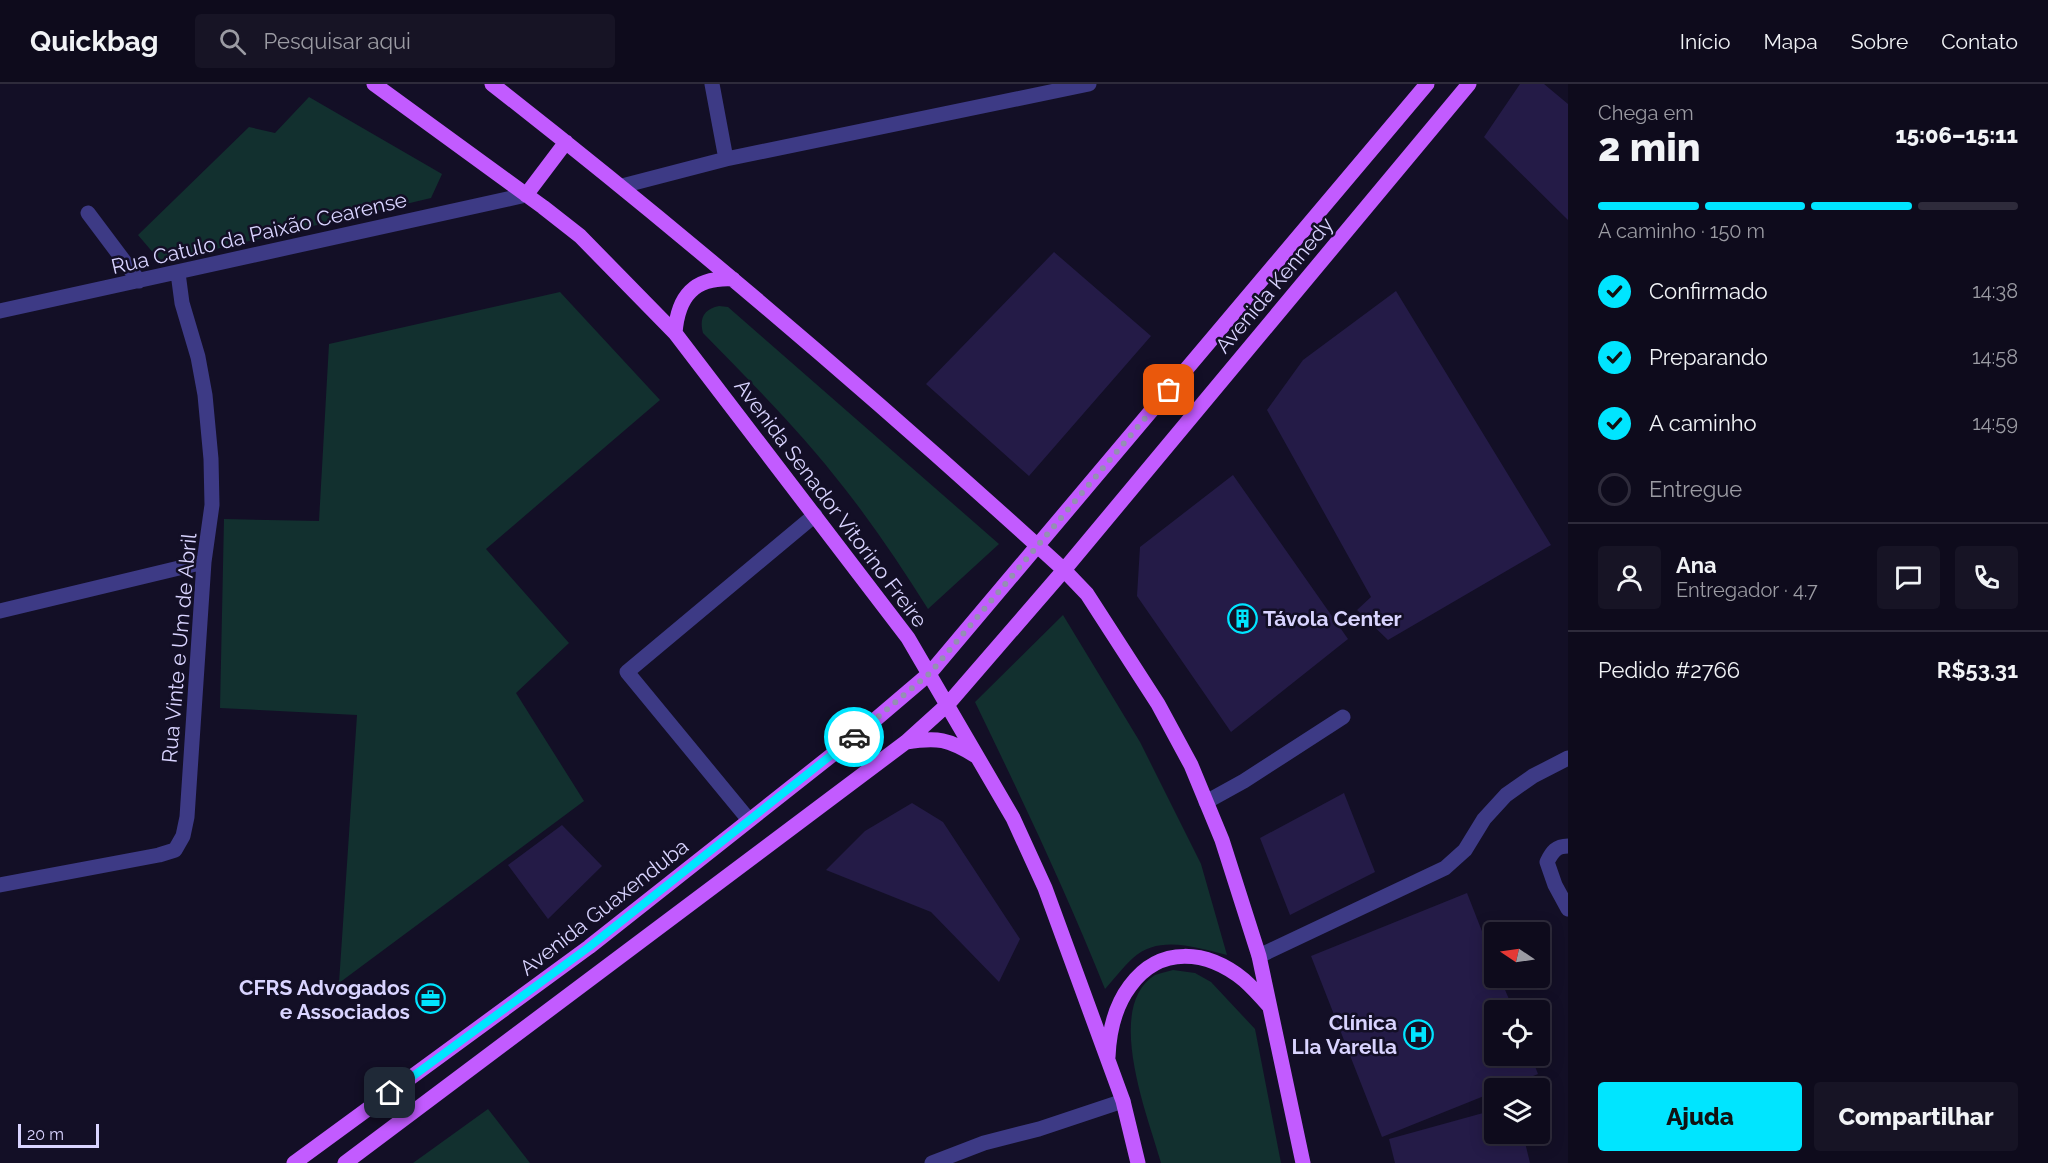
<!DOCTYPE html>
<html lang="pt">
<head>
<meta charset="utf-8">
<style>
  body { margin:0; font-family:Raleway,sans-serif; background:#171425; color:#f1f3f6; height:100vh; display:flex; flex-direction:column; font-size:22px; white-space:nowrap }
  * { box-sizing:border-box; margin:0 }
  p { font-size:20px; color:#9b9ba3 }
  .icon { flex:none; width:33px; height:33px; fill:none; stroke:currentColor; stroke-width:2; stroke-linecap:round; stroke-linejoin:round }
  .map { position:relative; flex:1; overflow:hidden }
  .sheet { display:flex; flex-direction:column; background:#0e0b1c; width:480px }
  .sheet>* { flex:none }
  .needle { width:39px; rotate:283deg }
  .buttons { position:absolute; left:1484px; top:838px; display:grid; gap:12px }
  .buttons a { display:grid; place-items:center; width:66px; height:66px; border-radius:6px; background:#0e0b1c; box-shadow:0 3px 15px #0003,0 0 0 2px #2e2b3b; font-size:30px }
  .scale { position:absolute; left:18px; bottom:15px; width:81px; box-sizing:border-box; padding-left:6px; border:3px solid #d9d4ff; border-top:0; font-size:16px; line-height:21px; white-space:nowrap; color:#d9d4ff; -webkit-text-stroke:4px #130f26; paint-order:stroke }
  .pin { position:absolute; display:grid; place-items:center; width:51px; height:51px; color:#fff; margin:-26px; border-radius:12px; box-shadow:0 3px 9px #0006 }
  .courier { position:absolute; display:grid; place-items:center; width:60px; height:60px; margin:-30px; border:4px solid #00e5ff; border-radius:50%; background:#fff; color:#222; box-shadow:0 2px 8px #0007 }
  .summary em { font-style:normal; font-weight:800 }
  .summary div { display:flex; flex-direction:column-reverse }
  .summary { display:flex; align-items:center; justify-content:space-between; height:102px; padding:0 30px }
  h1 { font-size:39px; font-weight:800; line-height:45px }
  .bar { display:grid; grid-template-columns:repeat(4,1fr); gap:9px 6px; align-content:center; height:72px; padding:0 30px }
  .bar i { height:8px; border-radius:4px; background:#2e2b3b }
  .bar .active { background:#00e5ff }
  .bar p { grid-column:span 4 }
  .line { display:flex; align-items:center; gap:15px; padding:0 30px; border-top:2px solid #2e2b3b }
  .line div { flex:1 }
  .round { display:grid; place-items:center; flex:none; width:63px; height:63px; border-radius:6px; background:#171425 }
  ol { padding:0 30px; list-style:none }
  li { display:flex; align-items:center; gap:18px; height:66px }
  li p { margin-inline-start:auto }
  li .icon { padding:6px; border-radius:50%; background:#00e5ff; color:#111; stroke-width:4 }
  li:last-child { color:#9b9ba3 }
  li i { width:33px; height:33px; border:3px solid #2e2b3b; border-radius:50% }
  .cta { display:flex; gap:12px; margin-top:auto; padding:12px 30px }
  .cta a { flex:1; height:69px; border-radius:6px; background:#00e5ff; color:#111; font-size:24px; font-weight:800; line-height:69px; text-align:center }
  .cta a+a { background:#171425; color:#f1f3f6 }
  header { display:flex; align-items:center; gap:36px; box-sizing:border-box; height:84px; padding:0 30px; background:#0e0b1c; border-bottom:2px solid #2e2b3b }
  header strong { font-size:28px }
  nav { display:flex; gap:33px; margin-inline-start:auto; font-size:21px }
  .search { width:420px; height:54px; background:#171425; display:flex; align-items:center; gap:15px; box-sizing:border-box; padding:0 21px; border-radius:6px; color:#9b9ba3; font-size:22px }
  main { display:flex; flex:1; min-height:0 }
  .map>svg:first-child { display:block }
  .green { fill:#12302f }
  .building { fill:#241b47 }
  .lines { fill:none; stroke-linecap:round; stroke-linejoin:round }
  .lane { stroke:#3d3a85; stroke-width:15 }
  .street { stroke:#3d3a85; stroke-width:15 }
  .primary { stroke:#c25bff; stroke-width:15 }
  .done { stroke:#948fb3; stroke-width:6; stroke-dasharray:0 10.8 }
  .route { stroke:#00e5ff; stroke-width:8 }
  .labels { text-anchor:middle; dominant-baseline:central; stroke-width:5; stroke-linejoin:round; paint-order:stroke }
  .street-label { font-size:21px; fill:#d9d4ff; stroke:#130f26 }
  .poi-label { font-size:21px; font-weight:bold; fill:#d9d4ff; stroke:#130f26; text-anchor:end }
</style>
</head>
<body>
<header>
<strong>Quickbag</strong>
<div class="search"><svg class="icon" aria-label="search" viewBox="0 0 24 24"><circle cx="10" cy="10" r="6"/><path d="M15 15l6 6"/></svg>Pesquisar aqui</div>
<nav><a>Início</a><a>Mapa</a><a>Sobre</a><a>Contato</a></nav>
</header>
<main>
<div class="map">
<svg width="1568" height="1079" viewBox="0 0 1568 1079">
  <rect width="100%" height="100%" fill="#130f26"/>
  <path class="green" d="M 309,13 L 442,90 L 431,114 L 161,178 L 138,151 L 249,43 L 275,49 Z
    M 560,208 L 660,316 L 486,465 L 569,559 L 516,609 L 584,717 L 339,899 L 357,631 L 220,624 L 224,435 L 319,437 L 329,260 Z
    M 719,222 L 728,223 L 999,460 L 928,525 C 902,484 875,443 845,405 C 802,349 752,299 703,249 C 699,234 704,225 719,222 Z
    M 1063,531 L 1140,658 L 1201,780 L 1227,871 C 1196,864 1160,850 1133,874 C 1123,883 1114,895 1105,905 C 1066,807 1021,713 975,618 Z
    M 1173,886 L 1195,889 L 1211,898 L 1255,945 L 1281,1079 L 1161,1079 C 1149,1035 1103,923 1155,891 C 1160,889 1167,888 1173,886 Z
    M 488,1025 L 530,1079 L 413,1079 Z"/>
  <path class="building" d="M 1520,0 L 1544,0 L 1568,20 L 1568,136 L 1484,53 Z
    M 1054,168 L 1151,252 L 1029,392 L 926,300 Z
    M 1396,207 L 1551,461 L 1388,556 L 1357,526 L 1371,513 L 1267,326 L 1303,276 Z
    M 1233,391 L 1348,555 L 1231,648 L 1137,512 L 1140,463 Z
    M 1344,709 L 1375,788 L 1290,831 L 1260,754 Z
    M 912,719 L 943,738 L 1020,855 L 999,898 L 931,828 L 826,786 L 865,747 Z
    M 562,741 L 602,782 L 548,835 L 508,781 Z
    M 1467,809 L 1494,878 L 1494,894 L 1500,894 L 1514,927 L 1494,927 L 1494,972 L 1531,972 L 1538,990 L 1501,1005 L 1494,1005 L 1494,1008 L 1382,1053 L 1311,872 Z
    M 1494,1026 L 1494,1050 L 1523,1050 L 1530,1079 L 1395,1079 L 1389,1055 Z"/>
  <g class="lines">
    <path class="lane" d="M 1206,718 L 1244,697 L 1343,633
      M 749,736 L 627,588 L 815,431
      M 932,1079 L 984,1059 L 1039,1045 L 1123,1017"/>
    <path class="street" d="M 712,0 L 726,75
      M 622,102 L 726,75 L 1089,0
      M 88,129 L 139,197
      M 0,227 L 526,111
      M 0,527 L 204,478
      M 1568,762 C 1556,762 1552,768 1547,778 L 1555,801 L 1568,825
      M 0,801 L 159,771 L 175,766 L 183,752 L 187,733 L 204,478 L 212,421 L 211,375 L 205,311 L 198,273 L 182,219 L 178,189
      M 1259,872 L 1445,784 L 1465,766 L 1484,735 L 1506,711 L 1533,692 L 1568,674"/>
    <path class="primary" d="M 374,0 L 543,123 L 580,152 L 675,249 L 908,554 L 1013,734 L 1045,804 L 1123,1017 L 1138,1079
      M 492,0 C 689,154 879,317 1064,486 L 1087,510 L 1158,620 L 1191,681 L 1222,756 L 1259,872 L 1303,1079
      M 526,111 L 566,58
      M 675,249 C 678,212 694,193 733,195
      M 906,658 C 938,653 948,655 976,672
      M 1108,973 C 1109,948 1115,922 1130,902 C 1160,861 1207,866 1244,896 C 1253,904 1262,914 1270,923
      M 294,1079 L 589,863 L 856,652 L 930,589 L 1427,0
      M 345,1079 L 906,658 L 948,620 L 1064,486 L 1469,0"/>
  </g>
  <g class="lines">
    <path class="done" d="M 854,653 L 930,589 L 1169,306"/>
    <path class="route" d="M 390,1009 L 589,863 L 854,653"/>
  </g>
  <defs>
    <symbol id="building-ring" viewBox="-11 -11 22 22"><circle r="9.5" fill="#130f26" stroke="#00e5ff" stroke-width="1.5"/><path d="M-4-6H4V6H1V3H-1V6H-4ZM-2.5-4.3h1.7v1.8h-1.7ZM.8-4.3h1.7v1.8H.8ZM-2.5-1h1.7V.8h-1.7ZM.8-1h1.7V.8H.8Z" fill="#00e5ff"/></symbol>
    <symbol id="office-ring" viewBox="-11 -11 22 22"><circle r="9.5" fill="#130f26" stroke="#00e5ff" stroke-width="1.5"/><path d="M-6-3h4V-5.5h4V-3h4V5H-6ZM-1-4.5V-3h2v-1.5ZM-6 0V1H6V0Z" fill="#00e5ff"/></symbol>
    <symbol id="hospital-ring" viewBox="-11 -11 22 22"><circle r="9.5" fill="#130f26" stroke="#00e5ff" stroke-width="1.5"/><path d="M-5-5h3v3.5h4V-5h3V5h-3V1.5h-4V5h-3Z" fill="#00e5ff"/></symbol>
  </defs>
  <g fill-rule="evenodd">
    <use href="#building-ring" x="1226" y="518" width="33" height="33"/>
    <use href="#office-ring" x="414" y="898" width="33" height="33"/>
    <use href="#hospital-ring" x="1402" y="934" width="33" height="33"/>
  </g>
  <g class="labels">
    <g class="street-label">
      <text transform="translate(259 149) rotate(-13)">Rua Catulo da Paixão Cearense</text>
      <text transform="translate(1274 201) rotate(-50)">Avenida Kennedy</text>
      <text transform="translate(831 419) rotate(53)">Avenida Senador Vitorino Freire</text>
      <text transform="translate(179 564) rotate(-85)">Rua Vinte e Um de Abril</text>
      <text transform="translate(604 823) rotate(-38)">Avenida Guaxenduba</text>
    </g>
    <g class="poi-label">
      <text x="1263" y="534" text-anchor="start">Távola Center</text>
      <text x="410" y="903">CFRS Advogados<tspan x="410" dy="24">e Associados</tspan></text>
      <text x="1397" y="938">Clínica<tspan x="1397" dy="24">LIa Varella</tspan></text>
    </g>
  </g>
</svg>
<div class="buttons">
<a><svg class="needle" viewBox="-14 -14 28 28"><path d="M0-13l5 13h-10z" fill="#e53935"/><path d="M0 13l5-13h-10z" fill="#9b9ba3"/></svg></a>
<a><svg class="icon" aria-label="locate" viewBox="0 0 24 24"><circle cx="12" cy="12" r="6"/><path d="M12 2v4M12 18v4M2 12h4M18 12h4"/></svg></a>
<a><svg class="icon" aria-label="layers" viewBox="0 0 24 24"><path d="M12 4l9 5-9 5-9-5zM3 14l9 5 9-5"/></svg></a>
</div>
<div class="scale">20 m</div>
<div class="pin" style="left:1169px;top:306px;background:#ea580c"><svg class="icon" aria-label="bag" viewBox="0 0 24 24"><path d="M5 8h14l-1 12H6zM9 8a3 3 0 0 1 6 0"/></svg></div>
<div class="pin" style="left:390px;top:1009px;background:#1f2937"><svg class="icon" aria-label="home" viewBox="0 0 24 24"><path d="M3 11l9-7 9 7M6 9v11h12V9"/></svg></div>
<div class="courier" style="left:854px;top:653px"><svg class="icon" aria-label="car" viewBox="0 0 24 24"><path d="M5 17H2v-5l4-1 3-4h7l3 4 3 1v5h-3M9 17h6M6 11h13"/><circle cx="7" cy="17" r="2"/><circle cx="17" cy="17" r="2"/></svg></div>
</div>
<section class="sheet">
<div class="summary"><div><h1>2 min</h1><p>Chega em</p></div><em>15:06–15:11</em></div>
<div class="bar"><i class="active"></i><i class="active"></i><i class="active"></i><i></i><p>A caminho · 150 m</p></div>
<ol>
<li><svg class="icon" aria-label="check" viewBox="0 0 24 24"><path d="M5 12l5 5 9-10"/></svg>Confirmado<p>14:38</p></li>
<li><svg class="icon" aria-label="check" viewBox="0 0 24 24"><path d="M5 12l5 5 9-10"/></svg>Preparando<p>14:58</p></li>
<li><svg class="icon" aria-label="check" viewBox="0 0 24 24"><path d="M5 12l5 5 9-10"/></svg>A caminho<p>14:59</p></li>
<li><i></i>Entregue</li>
</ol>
<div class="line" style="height:108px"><a class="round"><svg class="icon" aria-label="person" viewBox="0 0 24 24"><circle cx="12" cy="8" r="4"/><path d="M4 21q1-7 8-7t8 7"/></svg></a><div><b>Ana</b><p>Entregador · 4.7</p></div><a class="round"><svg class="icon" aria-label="chat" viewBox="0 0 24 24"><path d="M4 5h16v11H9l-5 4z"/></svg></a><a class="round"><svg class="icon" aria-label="phone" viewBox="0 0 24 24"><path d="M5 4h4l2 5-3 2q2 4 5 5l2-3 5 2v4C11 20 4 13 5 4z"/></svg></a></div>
<div class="line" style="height:78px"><div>Pedido #2766</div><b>R$53.31</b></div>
<div class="cta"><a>Ajuda</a><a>Compartilhar</a></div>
</section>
</main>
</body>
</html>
